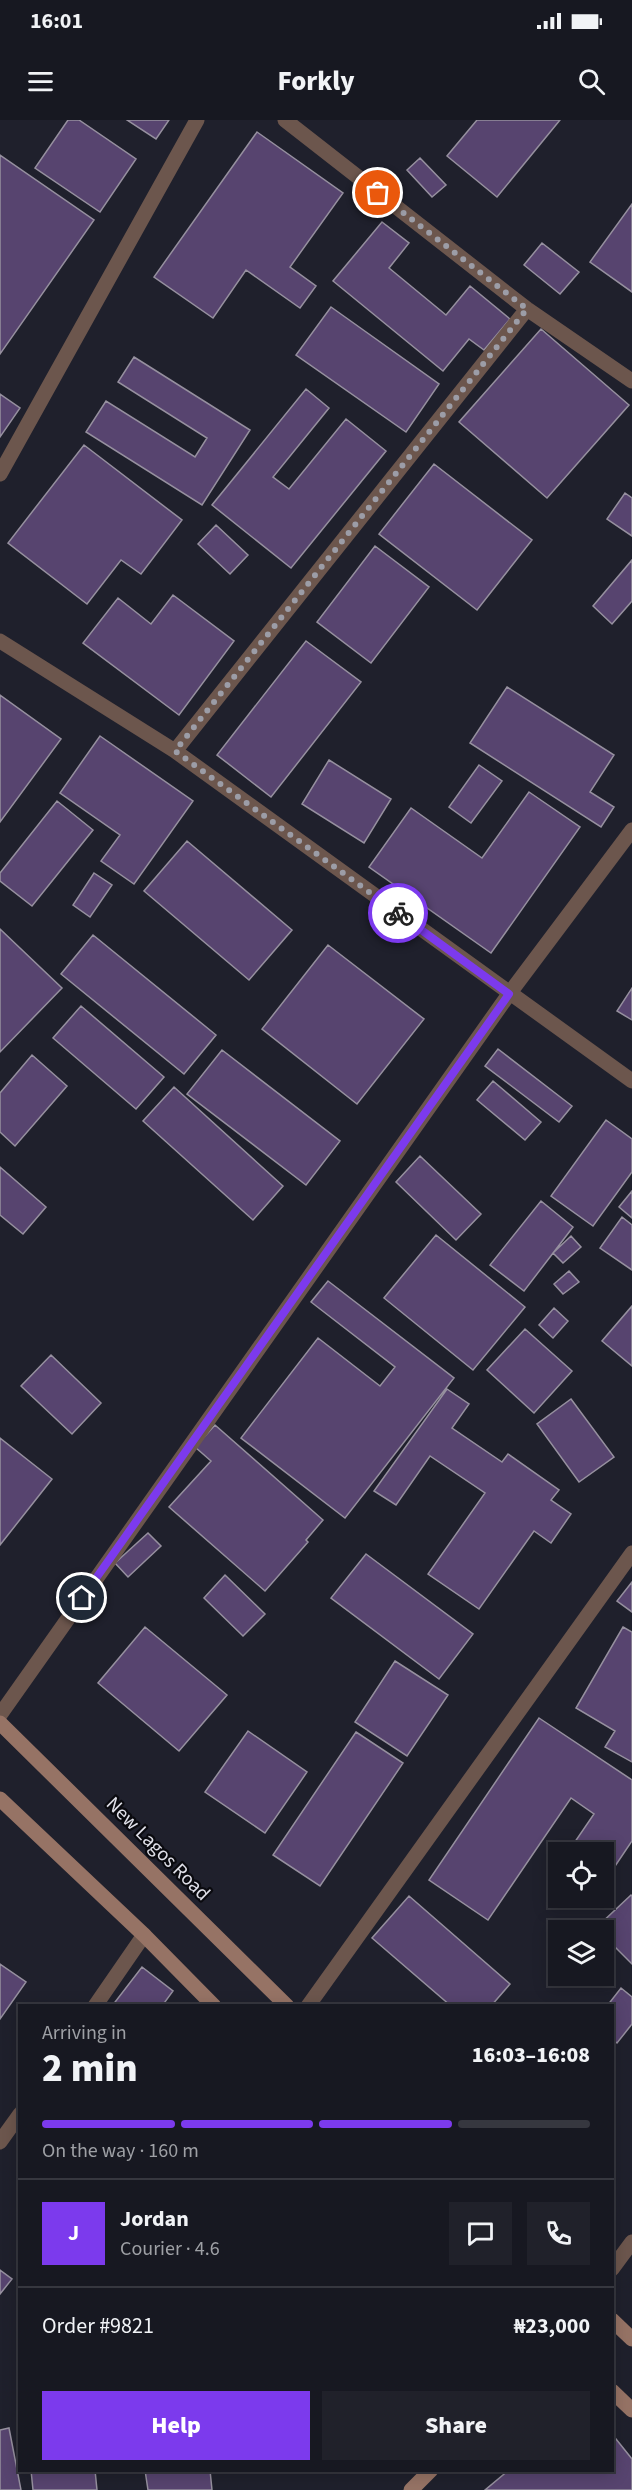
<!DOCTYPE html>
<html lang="en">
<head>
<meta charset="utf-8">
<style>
  body { margin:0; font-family:"Source Sans 3",sans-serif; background:#20212a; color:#f1f3f6; height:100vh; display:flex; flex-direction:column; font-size:22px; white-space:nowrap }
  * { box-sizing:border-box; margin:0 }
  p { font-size:20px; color:#9ea0a5 }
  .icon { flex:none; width:33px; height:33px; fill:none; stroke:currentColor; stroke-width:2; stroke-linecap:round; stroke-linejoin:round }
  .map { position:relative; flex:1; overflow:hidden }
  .side { position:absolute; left:18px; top:1884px; width:596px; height:468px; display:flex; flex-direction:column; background:#171821; border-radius:0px; box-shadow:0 3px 15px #0003,0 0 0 2px #36373f }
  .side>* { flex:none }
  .controls { position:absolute; left:548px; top:1722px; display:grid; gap:12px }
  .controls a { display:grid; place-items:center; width:66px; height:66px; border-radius:0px; background:#171821; box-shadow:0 3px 15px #0003,0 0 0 2px #36373f; font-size:30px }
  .pin { position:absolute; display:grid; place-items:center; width:51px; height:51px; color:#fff; margin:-26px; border:3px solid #fff; border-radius:50%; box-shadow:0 2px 6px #0007 }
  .courier { position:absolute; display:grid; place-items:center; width:60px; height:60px; margin:-30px; border:4px solid #7c3aed; border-radius:50%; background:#fff; color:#222; box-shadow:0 2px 8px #0007 }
  .summary em { font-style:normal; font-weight:800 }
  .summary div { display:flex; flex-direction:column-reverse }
  .summary { display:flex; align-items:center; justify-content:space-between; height:102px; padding:0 24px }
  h1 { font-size:39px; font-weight:800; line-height:45px }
  .bar { display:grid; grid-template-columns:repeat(4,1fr); gap:9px 6px; align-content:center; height:72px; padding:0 24px }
  .bar i { height:8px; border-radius:4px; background:#36373f }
  .bar .on { background:#7c3aed }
  .bar p { grid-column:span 4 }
  .line { display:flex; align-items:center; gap:15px; padding:0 24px; border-top:2px solid #36373f }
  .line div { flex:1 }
  .round { display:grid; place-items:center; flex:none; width:63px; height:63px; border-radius:0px; background:#20212a }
  .button { display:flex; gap:12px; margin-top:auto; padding:12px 24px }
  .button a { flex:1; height:69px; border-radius:0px; background:#7c3aed; color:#fff; font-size:24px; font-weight:800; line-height:69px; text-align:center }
  .button a+a { background:#20212a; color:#f1f3f6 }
  .status { display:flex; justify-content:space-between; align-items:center; height:42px; padding:0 30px; background:#171821; direction:ltr }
  .status svg { height:16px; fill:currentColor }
  header { display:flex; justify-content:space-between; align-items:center; height:78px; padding:0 24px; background:#171821; font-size:27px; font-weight:800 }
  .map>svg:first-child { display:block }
  .building { fill:#57446f; stroke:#96909f; stroke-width:1.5 }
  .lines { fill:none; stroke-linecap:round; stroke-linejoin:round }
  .street { stroke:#6c564d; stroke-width:15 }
  .secondary { stroke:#967365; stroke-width:15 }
  .done { stroke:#9c9da7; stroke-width:6; stroke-dasharray:0 10.8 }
  .route { stroke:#7c3aed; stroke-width:8 }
  .labels { text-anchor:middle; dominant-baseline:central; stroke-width:4.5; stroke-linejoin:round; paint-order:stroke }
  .street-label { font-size:20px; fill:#e0e0e9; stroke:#0a0a0f }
</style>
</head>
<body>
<div class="status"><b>16:01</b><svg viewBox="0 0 49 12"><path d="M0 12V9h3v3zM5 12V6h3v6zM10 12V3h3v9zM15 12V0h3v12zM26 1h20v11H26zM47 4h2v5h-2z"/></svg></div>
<header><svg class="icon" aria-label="menu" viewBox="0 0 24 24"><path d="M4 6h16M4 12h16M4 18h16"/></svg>Forkly<svg class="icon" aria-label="search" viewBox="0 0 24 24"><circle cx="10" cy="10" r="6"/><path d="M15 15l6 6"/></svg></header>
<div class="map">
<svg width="632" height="2370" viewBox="0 0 632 2370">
  <rect width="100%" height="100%" fill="#1f202c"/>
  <path class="building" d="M 68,0 L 79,0 L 136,39 L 100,92 L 35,48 Z
    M 127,0 L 169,0 L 156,19 Z
    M 477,0 L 560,0 L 497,77 L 447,36 Z
    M 257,12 L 343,73 L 290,147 L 316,166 L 300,188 L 246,150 L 213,198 L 154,157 Z
    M 0,35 L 94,100 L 0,234 Z
    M 420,38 L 446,65 L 432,77 L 407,50 Z
    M 632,84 L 632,172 L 590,142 Z
    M 382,102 L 409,123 L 389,148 L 446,195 L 470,166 L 510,199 L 484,230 L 469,219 L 443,251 L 333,161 Z
    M 542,123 L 579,152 L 560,174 L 524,145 Z
    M 331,187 L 439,264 L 406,312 L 296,235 Z
    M 541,209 L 629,285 L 547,378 L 459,302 Z
    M 134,237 L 250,310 L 202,385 L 86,312 L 106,281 L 195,337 L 207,318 L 118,262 Z
    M 306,269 L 329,288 L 273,357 L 289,369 L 346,299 L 386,331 L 291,448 L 212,385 Z
    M 0,274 L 20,288 L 0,317 Z
    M 84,325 L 182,400 L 141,454 L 121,440 L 87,484 L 8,423 Z
    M 434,344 L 532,420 L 477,490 L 379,414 Z
    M 625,373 L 632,378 L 632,416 L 607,399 Z
    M 216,405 L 248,435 L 230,454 L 198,424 Z
    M 375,426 L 429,467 L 371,543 L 317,502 Z
    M 632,440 L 632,481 L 612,504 L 593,486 Z
    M 173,475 L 234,521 L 179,595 L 83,523 L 118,478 L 151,504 Z
    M 306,521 L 361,562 L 271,677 L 217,635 Z
    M 507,567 L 614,635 L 590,672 L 614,687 L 601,707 L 470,623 Z
    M 0,575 L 61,619 L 0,702 Z
    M 100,616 L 193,681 L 134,764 L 101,741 L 120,715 L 60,673 Z
    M 329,640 L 391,679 L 364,723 L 302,684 Z
    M 479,645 L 502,661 L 471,703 L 449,687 Z
    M 529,672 L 580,707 L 491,833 L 369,747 L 411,688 L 482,738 Z
    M 57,681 L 93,710 L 32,786 L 0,761 L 0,753 Z
    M 187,721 L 292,810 L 249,860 L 144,771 Z
    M 94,753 L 112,765 L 90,797 L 73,785 Z
    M 0,809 L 62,868 L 0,932 Z
    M 93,815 L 216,915 L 184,954 L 61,854 Z
    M 328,825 L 424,899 L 357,984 L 262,909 Z
    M 632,868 L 632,900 L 617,891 Z
    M 81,886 L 164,957 L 136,989 L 53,918 Z
    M 498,929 L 572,986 L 559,1002 L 485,946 Z
    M 222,930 L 340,1021 L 306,1065 L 187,974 Z
    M 32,935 L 67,966 L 15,1026 L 0,1012 L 0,973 Z
    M 493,961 L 541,1002 L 525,1020 L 477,980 Z
    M 174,967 L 283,1066 L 253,1100 L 143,1001 Z
    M 606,1000 L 632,1019 L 632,1052 L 593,1106 L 551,1076 Z
    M 420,1036 L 481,1094 L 456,1120 L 396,1062 Z
    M 0,1047 L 46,1087 L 23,1114 L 0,1095 Z
    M 632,1071 L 632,1098 L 619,1087 Z
    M 541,1081 L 573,1107 L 524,1171 L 490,1145 Z
    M 622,1097 L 632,1105 L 632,1150 L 600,1128 Z
    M 436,1115 L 525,1187 L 473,1250 L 384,1178 Z
    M 571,1116 L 581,1127 L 563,1143 L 553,1133 Z
    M 569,1151 L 579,1162 L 563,1174 L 554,1164 Z
    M 328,1161 L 454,1258 L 345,1398 L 241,1318 L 318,1218 L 380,1266 L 395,1247 L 311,1182 Z
    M 632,1186 L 632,1246 L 602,1221 Z
    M 554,1188 L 568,1201 L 553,1218 L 539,1205 Z
    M 525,1209 L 572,1251 L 534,1293 L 487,1250 Z
    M 51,1235 L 101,1283 L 72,1314 L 21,1266 Z
    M 447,1269 L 469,1284 L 452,1308 L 502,1342 L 508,1334 L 559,1370 L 551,1380 L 571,1394 L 551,1423 L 534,1411 L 479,1489 L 428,1454 L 485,1373 L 430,1336 L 396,1385 L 374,1371 Z
    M 571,1279 L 614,1337 L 579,1362 L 537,1304 Z
    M 215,1305 L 323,1400 L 306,1420 L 308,1422 L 265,1471 L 169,1387 L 211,1341 L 195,1327 Z
    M 0,1318 L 52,1359 L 0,1425 Z
    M 148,1413 L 161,1426 L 128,1457 L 115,1443 Z
    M 366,1434 L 473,1514 L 439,1559 L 331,1478 Z
    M 225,1455 L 265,1494 L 243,1516 L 204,1478 Z
    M 632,1462 L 632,1492 L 617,1481 Z
    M 145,1507 L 227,1575 L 179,1631 L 98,1563 Z
    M 623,1507 L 632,1512 L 632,1642 L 605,1627 L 615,1611 L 576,1588 Z
    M 395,1541 L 448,1575 L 407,1636 L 355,1602 Z
    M 539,1598 L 632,1660 L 632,1721 L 603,1764 L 603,1732 L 568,1732 L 594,1694 L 571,1678 L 488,1800 L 429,1760 Z
    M 248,1611 L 307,1652 L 265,1713 L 205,1672 Z
    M 356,1612 L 403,1643 L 320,1766 L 273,1735 Z
    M 631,1775 L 632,1776 L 632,1844 L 603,1815 L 603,1810 L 596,1808 Z
    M 409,1776 L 510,1864 L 491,1886 L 451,1886 L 372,1818 Z
    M 0,1844 L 26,1862 L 0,1899 Z
    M 142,1847 L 173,1871 L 162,1886 L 112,1886 Z
    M 621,1868 L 632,1877 L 632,1904 L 617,1923 L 612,1919 L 612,1886 L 607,1886 Z
    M 0,2150 L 12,2159 L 0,2174 Z
    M 9,2308 L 21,2370 L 0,2370 L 0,2310 Z
    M 612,2314 L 632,2339 L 632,2370 L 485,2370 L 509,2350 L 612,2350 Z
    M 31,2350 L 95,2350 L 97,2370 L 33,2370 Z
    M 145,2350 L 210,2350 L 212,2370 L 148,2370 Z"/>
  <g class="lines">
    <path class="street" d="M 285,0 L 527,189 L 632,261
      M 0,354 L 197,0
      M 0,521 L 175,631 L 632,961
      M 175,631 L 527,189
      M 0,1595 L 509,874 L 632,710
      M 95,1886 L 144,1815
      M 308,1886 L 632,1433
      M 0,2022 L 20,1994
      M 612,2149 L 632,2122"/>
    <path class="secondary" d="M 0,1603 L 287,1886
      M 0,1679 L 144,1815 L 214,1886
      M 612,2200 L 632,2219
      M 612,2271 L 632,2290
      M 411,2370 L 431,2350"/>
  </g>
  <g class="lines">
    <path class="done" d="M 378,73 L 527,189 L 175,631 L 398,793"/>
    <path class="route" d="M 82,1478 L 509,874 L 398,793"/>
  </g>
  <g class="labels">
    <g class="street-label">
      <text transform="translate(158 1729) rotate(45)">New Lagos Road</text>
    </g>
  </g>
</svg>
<div class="controls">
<a><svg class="icon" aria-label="locate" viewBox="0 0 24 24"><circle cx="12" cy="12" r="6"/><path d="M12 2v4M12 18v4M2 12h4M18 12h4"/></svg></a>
<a><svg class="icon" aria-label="layers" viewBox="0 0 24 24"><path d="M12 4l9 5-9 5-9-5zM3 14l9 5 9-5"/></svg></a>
</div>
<div class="pin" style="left:378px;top:73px;background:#ea580c"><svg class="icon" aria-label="bag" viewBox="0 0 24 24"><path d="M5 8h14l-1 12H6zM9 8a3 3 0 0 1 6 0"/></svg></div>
<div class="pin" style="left:82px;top:1478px;background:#1f2937"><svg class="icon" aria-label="home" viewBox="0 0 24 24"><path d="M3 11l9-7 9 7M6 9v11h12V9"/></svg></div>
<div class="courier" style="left:398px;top:793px"><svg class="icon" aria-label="bike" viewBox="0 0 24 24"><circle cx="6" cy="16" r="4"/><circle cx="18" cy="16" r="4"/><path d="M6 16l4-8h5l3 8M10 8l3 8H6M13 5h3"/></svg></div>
<section class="side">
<div class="summary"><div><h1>2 min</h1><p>Arriving in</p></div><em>16:03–16:08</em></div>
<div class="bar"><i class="on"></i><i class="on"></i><i class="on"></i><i></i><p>On the way · 160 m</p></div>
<div class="line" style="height:108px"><b class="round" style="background:#7c3aed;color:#fff">J</b><div><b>Jordan</b><p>Courier · 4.6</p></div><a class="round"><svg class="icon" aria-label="chat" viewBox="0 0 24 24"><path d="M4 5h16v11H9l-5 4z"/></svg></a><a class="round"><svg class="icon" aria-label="phone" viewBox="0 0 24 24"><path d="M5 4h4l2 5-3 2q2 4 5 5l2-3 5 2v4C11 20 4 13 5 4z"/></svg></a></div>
<div class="line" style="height:78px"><div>Order #9821</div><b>₦23,000</b></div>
<div class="button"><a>Help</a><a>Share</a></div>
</section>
</div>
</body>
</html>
